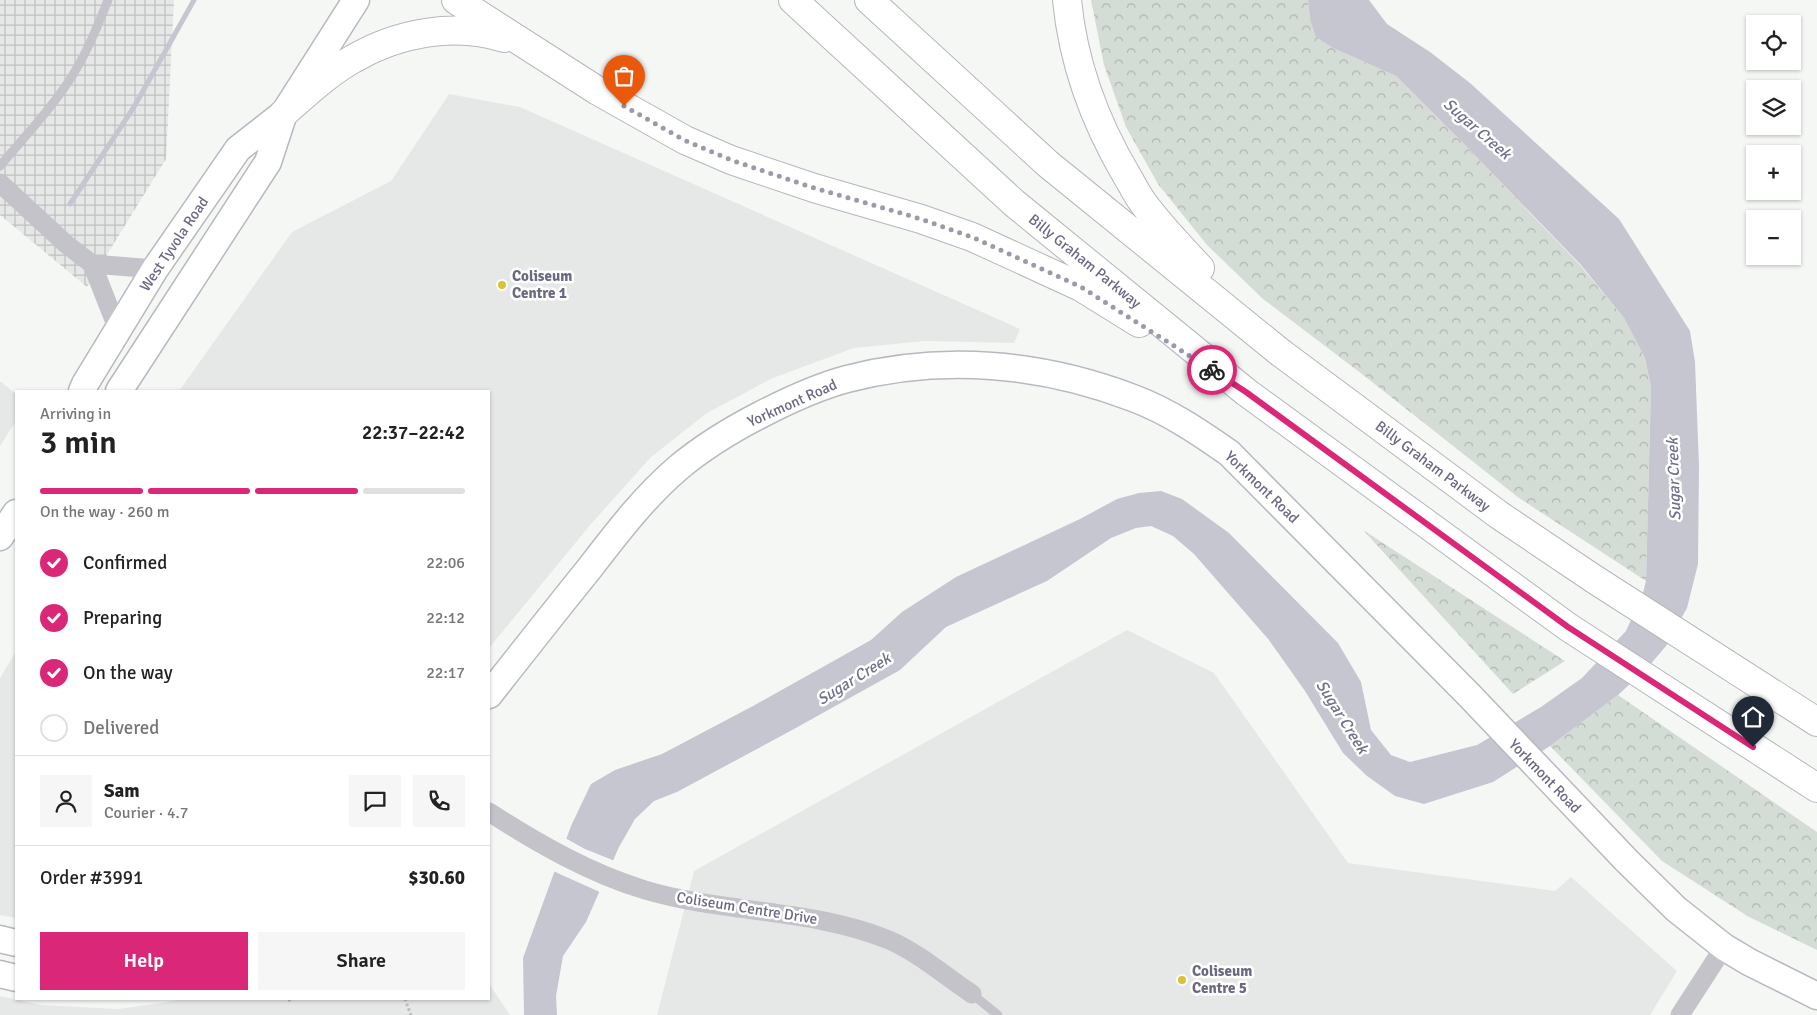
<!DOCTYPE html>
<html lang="en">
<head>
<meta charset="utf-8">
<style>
  body { margin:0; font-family:Signika,sans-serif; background:#f6f6f6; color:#222; height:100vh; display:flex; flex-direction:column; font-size:19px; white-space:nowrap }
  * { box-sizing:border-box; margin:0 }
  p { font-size:16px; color:#767676 }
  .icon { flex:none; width:28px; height:28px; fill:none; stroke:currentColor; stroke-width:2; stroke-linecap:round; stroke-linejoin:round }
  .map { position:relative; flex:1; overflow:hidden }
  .side { position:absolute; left:15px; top:390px; width:475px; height:610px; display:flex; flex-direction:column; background:#fff; border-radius:0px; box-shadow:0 1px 4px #0004 }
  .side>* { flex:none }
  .buttons { position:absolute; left:1746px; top:15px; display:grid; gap:10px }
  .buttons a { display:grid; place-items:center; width:55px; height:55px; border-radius:0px; background:#fff; box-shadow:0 1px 4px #0004; font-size:25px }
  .pin { position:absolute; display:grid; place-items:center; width:42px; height:42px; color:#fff; margin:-51px -21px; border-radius:50% 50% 50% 0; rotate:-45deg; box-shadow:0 0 5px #0007 }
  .pin .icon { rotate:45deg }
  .courier { position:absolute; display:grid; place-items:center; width:50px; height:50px; margin:-25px; border:4px solid #db2777; border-radius:50%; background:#fff; color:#222; box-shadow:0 1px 6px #0007 }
  .summary em { font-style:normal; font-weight:600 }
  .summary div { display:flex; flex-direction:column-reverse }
  .summary { display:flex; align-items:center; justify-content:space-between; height:85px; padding:0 25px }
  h1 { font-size:32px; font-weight:600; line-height:38px }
  .bar { display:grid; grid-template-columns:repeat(4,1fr); gap:8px 5px; align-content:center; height:60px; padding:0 25px }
  .bar i { height:6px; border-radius:4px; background:#e0e0e0 }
  .bar .active { background:#db2777 }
  .bar p { grid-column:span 4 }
  .line { display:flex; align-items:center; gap:12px; padding:0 25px; border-top:1px solid #e0e0e0 }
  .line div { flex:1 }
  .round { display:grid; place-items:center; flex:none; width:52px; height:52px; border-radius:0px; background:#f6f6f6 }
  ol { padding:0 25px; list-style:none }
  li { display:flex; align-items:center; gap:15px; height:55px }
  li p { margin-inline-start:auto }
  li .icon { padding:5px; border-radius:50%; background:#db2777; color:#fff; stroke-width:4 }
  li:last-child { color:#767676 }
  li i { width:28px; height:28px; border:2px solid #e0e0e0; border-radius:50% }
  .action { display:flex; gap:10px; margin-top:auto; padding:10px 25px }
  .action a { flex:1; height:58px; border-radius:0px; background:#db2777; color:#fff; font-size:20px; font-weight:600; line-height:58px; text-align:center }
  .action a+a { background:#f6f6f6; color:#222 }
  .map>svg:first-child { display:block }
  .built { fill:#e6e8e7 }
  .industrial { fill:url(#industrial-grid) }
  .forest { fill:url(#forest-crowns) }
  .water { fill:#c5c6d0 }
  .pier { fill:#f5f7f4 }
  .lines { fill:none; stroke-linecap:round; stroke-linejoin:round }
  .stream { stroke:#c5c6d0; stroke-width:5 }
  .secondary-casing { stroke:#b8b8c0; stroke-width:29 }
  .highway-casing { stroke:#b6b6bc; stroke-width:30 }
  .path { stroke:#bbbbc0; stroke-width:3; stroke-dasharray:2.5 2.5; stroke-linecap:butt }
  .lane { stroke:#c4c3ca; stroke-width:9 }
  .street { stroke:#c4c3ca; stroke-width:19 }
  .secondary { stroke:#fff; stroke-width:26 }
  .highway { stroke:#fff; stroke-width:28 }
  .done { stroke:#9b9aab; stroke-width:5; stroke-dasharray:0 9 }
  .route { stroke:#db2777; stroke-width:6 }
  .poi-dot { fill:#d7c334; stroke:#fff; stroke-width:2 }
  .labels { text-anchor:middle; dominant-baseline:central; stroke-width:5; stroke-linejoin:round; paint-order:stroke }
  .street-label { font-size:15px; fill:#6a6883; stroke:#fff }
  .poi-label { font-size:15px; font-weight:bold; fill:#6a6883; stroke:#fff; text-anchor:start }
  .water-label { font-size:16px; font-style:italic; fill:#6e718d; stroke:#fff }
</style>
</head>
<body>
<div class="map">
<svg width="1817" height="1015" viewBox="0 0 1817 1015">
  <defs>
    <pattern id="industrial-grid" width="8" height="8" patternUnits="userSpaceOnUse" patternTransform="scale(1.25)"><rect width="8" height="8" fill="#e6e8e7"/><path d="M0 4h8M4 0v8" fill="none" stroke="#bec0c1"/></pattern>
    <pattern id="forest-crowns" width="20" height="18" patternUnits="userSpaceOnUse" patternTransform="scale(1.25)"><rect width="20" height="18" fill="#d4dcd6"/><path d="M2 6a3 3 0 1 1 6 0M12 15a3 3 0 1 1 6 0" fill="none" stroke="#b0b6b3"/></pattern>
  </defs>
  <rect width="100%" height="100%" fill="#f5f7f4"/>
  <path class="built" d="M 449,94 L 520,107 L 1020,329 L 1014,343 L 925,341 L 854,348 L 773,378 L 707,413 L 651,457 L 591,524 L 489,648 L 489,391 L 179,391 L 292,232 L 391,181 Z
    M 0,381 L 16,394 L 16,421 L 0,446 Z
    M 1127,630 L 1214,673 L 1348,863 L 1555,891 L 1571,877 L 1677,971 L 1650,1015 L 657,1015 L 694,871 Z
    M 16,651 L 16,918 L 0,915 L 0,678 Z
    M 489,984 L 510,1015 L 0,1015 L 0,996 L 42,1005 L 118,1009 L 168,1002 L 181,999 L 489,999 Z"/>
  <path class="industrial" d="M 0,0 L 174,0 L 166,159 L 87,287 L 0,215 Z"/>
  <path class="forest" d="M 1091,0 L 1308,0 L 1310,19 L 1333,48 L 1396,76 L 1460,140 L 1580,265 L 1624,318 L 1645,358 L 1651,387 L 1646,581 L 1519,498 L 1362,374 L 1263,299 L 1207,245 L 1158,184 L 1126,127 L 1104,65 Z
    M 1363,530 L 1565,661 L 1513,694 Z
    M 1618,695 L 1817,832 L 1817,950 L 1749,917 L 1662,861 L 1550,746 Z"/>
  <path class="water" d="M 1308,0 L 1369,0 L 1387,24 L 1430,52 L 1470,83 L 1619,219 L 1690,331 L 1695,362 L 1699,466 L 1698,564 L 1687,608 L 1666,646 L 1649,666 L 1618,695 L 1550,746 L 1493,782 L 1424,804 L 1395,796 L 1367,776 L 1343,753 L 1305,691 L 1269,640 L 1194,554 L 1173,536 L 1151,526 L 1136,528 L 1111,538 L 1047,581 L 946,627 L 900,670 L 794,729 L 677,792 L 654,801 L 635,819 L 619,847 L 586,922 L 563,956 L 556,996 L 557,1015 L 524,1015 L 523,958 L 571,826 L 591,784 L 615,770 L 662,754 L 753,706 L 871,640 L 902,612 L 956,577 L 1080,519 L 1117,499 L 1139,493 L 1161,491 L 1182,499 L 1229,533 L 1338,643 L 1361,682 L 1371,730 L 1391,755 L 1410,762 L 1477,745 L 1541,707 L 1582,678 L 1626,631 L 1643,593 L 1646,581 L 1651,387 L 1645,358 L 1624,318 L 1581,265 L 1460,140 L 1396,76 L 1333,48 L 1316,37 L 1310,19 Z"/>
  <path class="pier" d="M 565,838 L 585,849 L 615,861 L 602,893 L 553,871 Z"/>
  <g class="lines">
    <path class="stream" d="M 70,204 L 134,107 L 194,0"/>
    <defs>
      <path id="secondary" d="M 82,391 L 85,384 L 155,269 L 238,149 L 284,113
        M 119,391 L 268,162 L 284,113 L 356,0
        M 0,537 L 16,513
        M 489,695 C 522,653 555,611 589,569 C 616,534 644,497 678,468 C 703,447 731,430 760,415 C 787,401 817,387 847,379 C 943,354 1041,363 1133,398 C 1168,411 1199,432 1229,453 L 1469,695 L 1627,861 L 1676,909 L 1724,947 L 1749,962 L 1817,996
        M 0,939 L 16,943
        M 0,974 L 16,978"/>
      <path id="highway" d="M 456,0 L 598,91 L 685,140 L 731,160 L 814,188 L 921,219 L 972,237 L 1081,287 L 1139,323
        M 793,0 L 1014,203 L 1246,392 L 1568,627 L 1817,788
        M 869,0 L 1048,164 L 1281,353 L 1499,515 L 1594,579 L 1817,722
        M 1067,0 C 1073,62 1095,122 1127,176 C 1133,186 1139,199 1147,208 C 1163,229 1182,249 1200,268
        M 284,113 C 306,94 328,73 353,59 C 397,33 455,22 504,38"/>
    </defs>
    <use href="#secondary" class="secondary-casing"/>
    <use href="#highway" class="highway-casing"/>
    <path class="path" d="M 289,999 L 290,1002
      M 405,999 L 411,1015"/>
    <path class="lane" d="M 0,166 C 25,136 53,107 74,73 C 88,50 98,25 108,0
      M 972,994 L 998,1015"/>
    <path class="street" d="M 0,183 L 66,244 L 92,264 L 118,330
      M 92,264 L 155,269
      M 489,812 C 537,843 589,873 645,890 C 725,914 811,908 889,940 C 919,953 945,976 972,994
      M 1680,1015 L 1724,947"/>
    <use href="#secondary" class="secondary"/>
    <use href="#highway" class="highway"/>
  </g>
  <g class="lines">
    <path class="done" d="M 624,106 L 684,140 L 731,160 L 814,188 L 921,219 L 972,237 L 1081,287 L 1212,370"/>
    <path class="route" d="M 1212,370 L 1246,392 L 1568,627 L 1753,747"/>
  </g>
  <g class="poi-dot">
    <circle cx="502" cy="285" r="5"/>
    <circle cx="1182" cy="980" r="5"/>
  </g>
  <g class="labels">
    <g class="street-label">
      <text transform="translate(174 244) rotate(-56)">West Tyvola Road</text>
      <text transform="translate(1085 261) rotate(39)">Billy Graham Parkway</text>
      <text transform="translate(792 403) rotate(-24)">Yorkmont Road</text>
      <text transform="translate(1433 466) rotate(37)">Billy Graham Parkway</text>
      <text transform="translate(1262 487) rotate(44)">Yorkmont Road</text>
      <text transform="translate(1545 776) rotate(46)">Yorkmont Road</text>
      <text transform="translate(747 908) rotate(9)">Coliseum Centre Drive</text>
    </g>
    <g class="poi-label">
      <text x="512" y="276">Coliseum<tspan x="512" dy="17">Centre 1</tspan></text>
      <text x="1192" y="971">Coliseum<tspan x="1192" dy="17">Centre 5</tspan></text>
    </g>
    <g class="water-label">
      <text transform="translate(1477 129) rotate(41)">Sugar Creek</text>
      <text transform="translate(1674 479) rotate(-92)">Sugar Creek</text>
      <text transform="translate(854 679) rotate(-32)">Sugar Creek</text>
      <text transform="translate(1342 717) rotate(58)">Sugar Creek</text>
    </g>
  </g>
</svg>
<div class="buttons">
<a><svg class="icon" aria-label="locate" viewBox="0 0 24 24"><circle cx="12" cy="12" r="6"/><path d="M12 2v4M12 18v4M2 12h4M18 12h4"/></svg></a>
<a><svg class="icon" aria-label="layers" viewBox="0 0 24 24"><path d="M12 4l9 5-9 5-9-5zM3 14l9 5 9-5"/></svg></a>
<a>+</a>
<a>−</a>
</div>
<div class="pin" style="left:624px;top:106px;background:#ea580c"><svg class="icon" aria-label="bag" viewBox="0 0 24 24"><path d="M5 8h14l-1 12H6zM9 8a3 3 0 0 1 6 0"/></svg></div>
<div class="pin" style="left:1753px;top:747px;background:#1f2937"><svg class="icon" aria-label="home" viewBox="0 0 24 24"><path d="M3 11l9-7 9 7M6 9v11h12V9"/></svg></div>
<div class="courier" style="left:1212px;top:370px"><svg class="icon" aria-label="bike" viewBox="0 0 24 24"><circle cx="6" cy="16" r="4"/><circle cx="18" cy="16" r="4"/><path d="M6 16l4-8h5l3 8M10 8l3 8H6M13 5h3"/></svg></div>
<section class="side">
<div class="summary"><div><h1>3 min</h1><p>Arriving in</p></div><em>22:37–22:42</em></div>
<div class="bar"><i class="active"></i><i class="active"></i><i class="active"></i><i></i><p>On the way · 260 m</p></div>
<ol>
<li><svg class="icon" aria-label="check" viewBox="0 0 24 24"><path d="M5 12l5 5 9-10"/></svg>Confirmed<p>22:06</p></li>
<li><svg class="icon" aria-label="check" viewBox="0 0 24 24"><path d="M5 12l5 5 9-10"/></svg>Preparing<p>22:12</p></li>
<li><svg class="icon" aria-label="check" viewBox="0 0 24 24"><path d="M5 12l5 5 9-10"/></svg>On the way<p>22:17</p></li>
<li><i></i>Delivered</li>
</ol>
<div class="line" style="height:90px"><a class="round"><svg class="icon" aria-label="person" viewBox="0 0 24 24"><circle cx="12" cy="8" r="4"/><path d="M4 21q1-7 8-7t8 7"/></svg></a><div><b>Sam</b><p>Courier · 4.7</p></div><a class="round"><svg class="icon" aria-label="chat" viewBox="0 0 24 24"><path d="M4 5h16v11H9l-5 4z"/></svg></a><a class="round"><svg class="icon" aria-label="phone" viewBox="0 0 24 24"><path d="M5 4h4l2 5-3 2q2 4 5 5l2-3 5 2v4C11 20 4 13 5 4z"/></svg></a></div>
<div class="line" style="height:65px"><div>Order #3991</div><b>$30.60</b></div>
<div class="action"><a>Help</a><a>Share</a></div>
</section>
</div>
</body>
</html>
